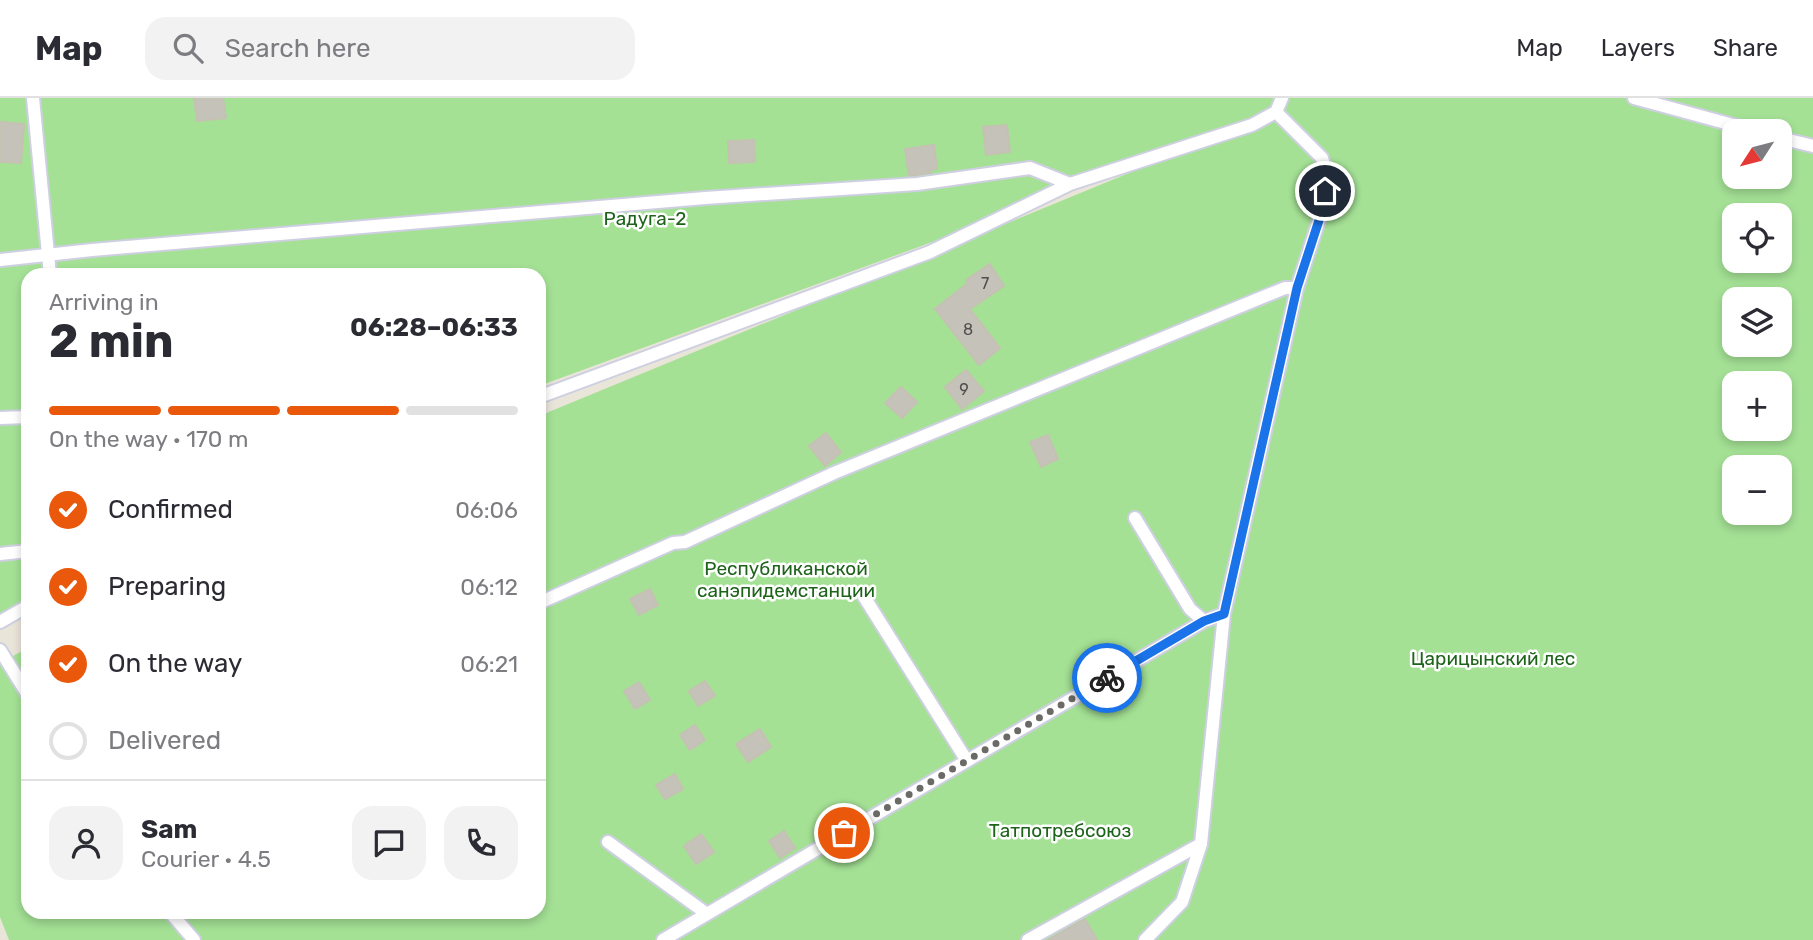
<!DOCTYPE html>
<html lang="en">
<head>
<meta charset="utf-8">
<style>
  body { margin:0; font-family:Rubik,sans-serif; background:#f2f2f3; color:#2b2b33; height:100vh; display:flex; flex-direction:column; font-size:26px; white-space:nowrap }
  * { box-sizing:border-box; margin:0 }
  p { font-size:23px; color:#7c7c81 }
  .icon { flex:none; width:38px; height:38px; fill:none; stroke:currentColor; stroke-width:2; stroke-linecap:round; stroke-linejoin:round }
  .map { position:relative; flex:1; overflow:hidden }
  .sheet { position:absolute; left:21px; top:170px; width:525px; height:651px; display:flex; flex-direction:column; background:#fff; border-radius:21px; box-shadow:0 4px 10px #0003 }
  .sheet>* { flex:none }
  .needle { width:46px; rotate:234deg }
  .fabs { position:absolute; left:1722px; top:21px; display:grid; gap:14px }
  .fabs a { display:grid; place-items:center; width:70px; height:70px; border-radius:14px; background:#fff; box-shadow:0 4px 10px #0003; font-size:35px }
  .pin { position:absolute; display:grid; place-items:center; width:60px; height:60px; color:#fff; margin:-30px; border:4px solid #fff; border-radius:50%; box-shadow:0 2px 7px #0007 }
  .courier { position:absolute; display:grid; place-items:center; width:70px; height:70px; margin:-35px; border:5px solid #1a73e8; border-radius:50%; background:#fff; color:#222; box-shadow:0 2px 9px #0007 }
  .head em { font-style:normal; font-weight:700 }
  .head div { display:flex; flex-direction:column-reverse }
  .head { display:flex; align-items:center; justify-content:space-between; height:119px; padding:0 28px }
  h1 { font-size:46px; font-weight:700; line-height:52px }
  .bar { display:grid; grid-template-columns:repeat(4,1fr); gap:10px 7px; align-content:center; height:84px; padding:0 28px }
  .bar i { height:9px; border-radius:5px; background:#e1e1e2 }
  .bar .active { background:#ea580c }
  .bar p { grid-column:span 4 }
  .line { display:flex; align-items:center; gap:18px; padding:0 28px; border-top:2px solid #e1e1e2 }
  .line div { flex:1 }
  .round { display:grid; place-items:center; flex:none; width:74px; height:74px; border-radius:21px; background:#f2f2f3 }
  ol { padding:0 28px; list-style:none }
  li { display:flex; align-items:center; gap:21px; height:77px }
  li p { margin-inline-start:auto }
  li .icon { padding:7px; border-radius:50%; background:#ea580c; color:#fff; stroke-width:4 }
  li:last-child { color:#7c7c81 }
  li i { width:38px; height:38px; border:4px solid #e1e1e2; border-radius:50% }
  header { display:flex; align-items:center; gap:42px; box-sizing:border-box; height:98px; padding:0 35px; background:#fff; border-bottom:2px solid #e1e1e2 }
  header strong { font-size:33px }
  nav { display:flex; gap:38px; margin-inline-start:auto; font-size:24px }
  .search { width:490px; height:63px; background:#f2f2f3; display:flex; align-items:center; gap:18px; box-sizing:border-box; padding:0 24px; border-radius:21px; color:#7c7c81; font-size:26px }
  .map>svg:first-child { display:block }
  .green { fill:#a4e195; fill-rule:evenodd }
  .building { fill:#c5c2b9; stroke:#c5c1b3; stroke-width:2 }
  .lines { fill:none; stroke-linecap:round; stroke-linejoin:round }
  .lane-casing { stroke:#cecfe1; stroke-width:16 }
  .lane { stroke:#fff; stroke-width:12 }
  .done { stroke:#6c6a66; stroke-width:7; stroke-dasharray:0 12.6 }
  .route { stroke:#1a73e8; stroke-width:9 }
  .labels { text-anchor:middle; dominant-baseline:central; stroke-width:5; stroke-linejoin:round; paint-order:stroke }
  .number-label { font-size:16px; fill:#4f4e4c }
  .park-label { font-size:19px; fill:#1e631a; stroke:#fff }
</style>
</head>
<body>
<header>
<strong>Map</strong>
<div class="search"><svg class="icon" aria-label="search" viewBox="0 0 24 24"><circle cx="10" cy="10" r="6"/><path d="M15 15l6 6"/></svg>Search here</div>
<nav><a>Map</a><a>Layers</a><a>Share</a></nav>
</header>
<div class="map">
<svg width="1813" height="842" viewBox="0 0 1813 842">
  <rect width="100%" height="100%" fill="#eae5d9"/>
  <path class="green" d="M 0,0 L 1813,0 L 1813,842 L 9,842 L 0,819 L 0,565 L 28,550 L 28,814 L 539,814 L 539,318 L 1197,47 L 539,288 L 539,177 L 28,177 L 28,500 L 0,516 ZM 1734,33 L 1780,33 L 1780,79 L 1734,79 ZM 1734,117 L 1780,117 L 1780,163 L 1734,163 ZM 1734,201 L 1780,201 L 1780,247 L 1734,247 ZM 1734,285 L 1780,285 L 1780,331 L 1734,331 ZM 1734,369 L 1780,369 L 1780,415 L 1734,415 Z"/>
  <path class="building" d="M 194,0 L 223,0 L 226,20 L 197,23 Z
    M 0,24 L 24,26 L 21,65 L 0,64 Z
    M 1007,27 L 1010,54 L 986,57 L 983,29 Z
    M 754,42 L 755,64 L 729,65 L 728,43 Z
    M 934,47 L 937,71 L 930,72 L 931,75 L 909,78 L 905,51 Z
    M 990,166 L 1004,188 L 970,211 L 1000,250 L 979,267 L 935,211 L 968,185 L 966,182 Z
    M 966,272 L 984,293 L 962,311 L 945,289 Z
    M 901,289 L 917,304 L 902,320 L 885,305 Z
    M 826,335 L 841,354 L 825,368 L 809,348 Z
    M 1048,337 L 1058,361 L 1041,369 L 1030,344 Z
    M 650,491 L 658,507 L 639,517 L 630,501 Z
    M 705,583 L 715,598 L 698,608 L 689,593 Z
    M 639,584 L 650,602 L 635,611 L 624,593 Z
    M 695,627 L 705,642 L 690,652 L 680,637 Z
    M 760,631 L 771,649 L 748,664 L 736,646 Z
    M 675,676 L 683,691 L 665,701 L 656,687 Z
    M 784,733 L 795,750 L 780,760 L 769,743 Z
    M 701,736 L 714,754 L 696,766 L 684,748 Z
    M 1085,821 L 1097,842 L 1048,842 L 1068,830 Z"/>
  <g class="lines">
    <defs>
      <path id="lane" d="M 33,0 L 50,177
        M 1634,0 L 1755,33
        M 1780,40 L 1813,48
        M 0,162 L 92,152 L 705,100 L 917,86 L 1030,70 L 1070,86
        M 539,299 L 930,154 L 1070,86 L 1252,27 L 1276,14 L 1282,0
        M 0,320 L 28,319
        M 1135,420 L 1190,511 L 1204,523
        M 0,456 L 28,453
        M 863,497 L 967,663
        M 539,505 L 673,445 L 685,444 L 834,375 L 1285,190 L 1297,190
        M 0,524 L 28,508
        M 0,552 L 28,597
        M 608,744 L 707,816
        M 170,814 L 194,842
        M 663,842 L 1204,523 L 1224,516
        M 1028,842 L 1201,746
        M 1145,842 L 1182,804 L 1201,746 L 1224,516 L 1297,190 L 1323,110 L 1327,76 L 1322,60 L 1276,14"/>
    </defs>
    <use href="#lane" class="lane-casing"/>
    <use href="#lane" class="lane"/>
  </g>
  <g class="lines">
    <path class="done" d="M 844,735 L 1107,580"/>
    <path class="route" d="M 1107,580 L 1204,523 L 1224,516 L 1297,190 L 1323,110 L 1325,93"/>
  </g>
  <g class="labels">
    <g class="number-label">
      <text x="985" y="185">7</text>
      <text x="968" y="231">8</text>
      <text x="964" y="291">9</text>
    </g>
    <g class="park-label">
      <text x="645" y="120">Радуга-2</text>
      <text x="786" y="470">Республиканской<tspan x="786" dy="22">санэпидемстанции</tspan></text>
      <text x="1493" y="560">Царицынский лес</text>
      <text x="1060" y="732">Татпотребсоюз</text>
    </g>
  </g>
</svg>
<div class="fabs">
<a><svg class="needle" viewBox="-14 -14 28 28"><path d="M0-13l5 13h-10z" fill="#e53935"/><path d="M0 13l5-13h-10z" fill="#7c7c81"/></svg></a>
<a><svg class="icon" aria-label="locate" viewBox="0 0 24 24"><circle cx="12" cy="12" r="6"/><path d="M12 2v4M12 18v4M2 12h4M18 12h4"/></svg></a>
<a><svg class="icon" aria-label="layers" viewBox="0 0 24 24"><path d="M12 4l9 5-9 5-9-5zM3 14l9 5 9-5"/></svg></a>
<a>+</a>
<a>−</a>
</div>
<div class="pin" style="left:844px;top:735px;background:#ea580c"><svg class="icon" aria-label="bag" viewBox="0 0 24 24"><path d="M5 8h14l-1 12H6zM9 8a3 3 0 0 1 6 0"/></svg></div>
<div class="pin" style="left:1325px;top:93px;background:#1f2937"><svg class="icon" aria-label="home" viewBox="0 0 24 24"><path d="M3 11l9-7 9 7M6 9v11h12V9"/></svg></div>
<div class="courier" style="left:1107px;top:580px"><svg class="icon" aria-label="bike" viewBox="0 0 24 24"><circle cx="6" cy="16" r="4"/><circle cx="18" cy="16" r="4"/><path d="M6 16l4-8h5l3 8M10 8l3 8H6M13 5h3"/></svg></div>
<section class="sheet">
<div class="head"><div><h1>2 min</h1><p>Arriving in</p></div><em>06:28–06:33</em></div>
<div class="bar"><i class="active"></i><i class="active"></i><i class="active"></i><i></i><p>On the way · 170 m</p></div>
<ol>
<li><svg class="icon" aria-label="check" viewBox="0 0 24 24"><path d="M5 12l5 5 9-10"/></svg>Confirmed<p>06:06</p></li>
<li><svg class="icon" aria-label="check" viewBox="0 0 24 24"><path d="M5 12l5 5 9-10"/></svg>Preparing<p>06:12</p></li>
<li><svg class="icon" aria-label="check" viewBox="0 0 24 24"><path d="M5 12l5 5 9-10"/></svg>On the way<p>06:21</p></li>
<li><i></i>Delivered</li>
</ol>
<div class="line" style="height:126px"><a class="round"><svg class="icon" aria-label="person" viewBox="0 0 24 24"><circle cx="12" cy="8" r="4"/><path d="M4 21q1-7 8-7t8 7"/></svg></a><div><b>Sam</b><p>Courier · 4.5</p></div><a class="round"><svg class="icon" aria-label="chat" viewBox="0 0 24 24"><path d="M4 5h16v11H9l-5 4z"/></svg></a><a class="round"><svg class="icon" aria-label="phone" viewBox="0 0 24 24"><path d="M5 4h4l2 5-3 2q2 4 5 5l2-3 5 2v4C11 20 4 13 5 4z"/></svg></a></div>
</section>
</div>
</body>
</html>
